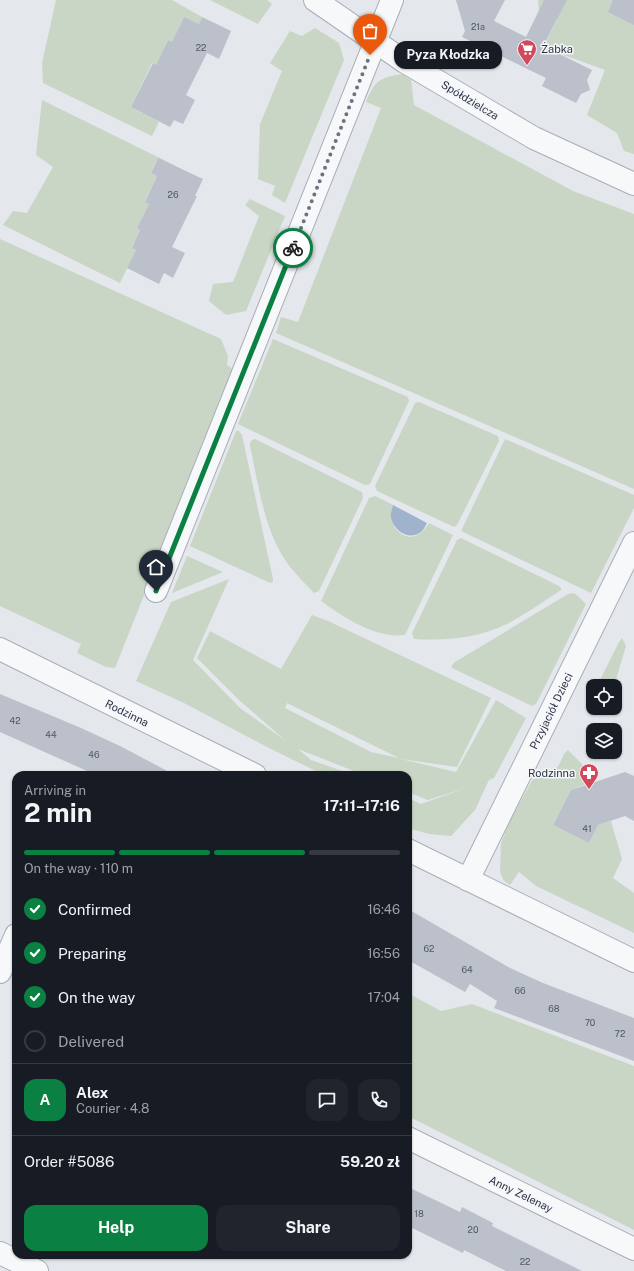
<!DOCTYPE html>
<html lang="en">
<head>
<meta charset="utf-8">
<style>
  body { margin:0; font-family:"Public Sans",sans-serif; background:#20242c; color:#f1f3f6; height:100vh; display:flex; flex-direction:column; font-size:15px; white-space:nowrap }
  * { box-sizing:border-box; margin:0 }
  p { font-size:13px; color:#9ea1a6 }
  .icon { flex:none; width:22px; height:22px; fill:none; stroke:currentColor; stroke-width:2; stroke-linecap:round; stroke-linejoin:round }
  .map { position:relative; flex:1; overflow:hidden }
  .sheet { position:absolute; left:12px; top:771px; width:400px; height:488px; display:flex; flex-direction:column; background:#171b24; border-radius:12px; box-shadow:0 1px 3px #0004 }
  .sheet>* { flex:none }
  .controls { position:absolute; left:586px; top:679px; display:grid; gap:8px }
  .controls a { display:grid; place-items:center; width:36px; height:36px; border-radius:8px; background:#171b24; box-shadow:0 1px 3px #0004; font-size:20px }
  .pin { position:absolute; display:grid; place-items:center; width:34px; height:34px; color:#fff; margin:-41px -17px; border-radius:50% 50% 50% 0; rotate:-45deg; box-shadow:0 0 4px #0007 }
  .pin .icon { rotate:45deg }
  .courier { position:absolute; display:grid; place-items:center; width:40px; height:40px; margin:-20px; border:3px solid #0b8043; border-radius:50%; background:#fff; color:#222; box-shadow:0 1px 5px #0007 }
  .bubble { position:absolute; height:28px; border-radius:12px; background:#171b24; box-shadow:0 1px 3px #0004; font-size:13px; font-weight:700; line-height:28px; text-align:center }
  .overview em { font-style:normal; font-weight:700 }
  .overview div { display:flex; flex-direction:column-reverse }
  .overview { display:flex; align-items:center; justify-content:space-between; height:68px; padding:0 12px }
  h1 { font-size:26px; font-weight:700; line-height:30px }
  .bar { display:grid; grid-template-columns:repeat(4,1fr); gap:6px 4px; align-content:center; height:48px; padding:0 12px }
  .bar i { height:5px; border-radius:3px; background:#363941 }
  .bar .current { background:#0b8043 }
  .bar p { grid-column:span 4 }
  .line { display:flex; align-items:center; gap:10px; padding:0 12px; border-top:1px solid #363941 }
  .line div { flex:1 }
  .round { display:grid; place-items:center; flex:none; width:42px; height:42px; border-radius:12px; background:#20242c }
  ol { padding:0 12px; list-style:none }
  li { display:flex; align-items:center; gap:12px; height:44px }
  li p { margin-inline-start:auto }
  li .icon { padding:4px; border-radius:50%; background:#0b8043; color:#fff; stroke-width:4 }
  li:last-child { color:#9ea1a6 }
  li i { width:22px; height:22px; border:2px solid #363941; border-radius:50% }
  .button { display:flex; gap:8px; margin-top:auto; padding:8px 12px }
  .button a { flex:1; height:46px; border-radius:12px; background:#0b8043; color:#fff; font-size:16px; font-weight:700; line-height:46px; text-align:center }
  .button a+a { background:#20242c; color:#f1f3f6 }
  .map>svg:first-child { display:block }
  .green { fill:#c9d6c5; fill-rule:evenodd }
  .water { fill:#9fb4cc }
  .building { fill:#bbc0ca }
  .lines { fill:none; stroke-linecap:round; stroke-linejoin:round }
  .minor-casing { stroke:#a9aeb7; stroke-width:24 }
  .minor { stroke:#f7f8fa; stroke-width:22 }
  .done { stroke:#6c737f; stroke-width:4; stroke-dasharray:0 7.2 }
  .route { stroke:#0b8043; stroke-width:5 }
  .labels { text-anchor:middle; dominant-baseline:central; stroke-width:3; stroke-linejoin:round; paint-order:stroke }
  .number-label { font-size:9px; fill:#4f5766 }
  .poi-label { font-size:11px; fill:#2b3445; stroke:#f4f6f9; text-anchor:start }
  .street-label { font-size:11px; fill:#2b3445; stroke:#f4f6f9 }
</style>
</head>
<body>
<div class="map">
<svg width="634" height="1271" viewBox="0 0 634 1271">
  <rect width="100%" height="100%" fill="#e4e7ec"/>
  <path class="green" d="M 56,0 L 172,0 L 202,17 L 199,24 L 184,17 L 172,42 L 168,40 L 156,65 L 152,63 L 131,107 L 142,113 L 145,108 L 149,116 L 159,122 L 152,136 L 43,83 L 42,63 Z
    M 210,0 L 267,0 L 272,4 L 258,24 Z
    M 538,0 L 634,0 L 634,154 L 624,151 L 617,133 L 587,115 L 605,70 L 558,53 L 540,52 L 557,20 L 539,11 Z
    M 315,28 L 339,43 L 344,60 L 285,203 L 272,195 L 275,186 L 258,179 L 260,124 L 282,71 L 270,63 L 290,31 L 302,36 Z
    M 402,74 L 411,80 L 414,105 L 573,191 L 634,214 L 634,489 L 276,333 L 281,317 L 298,322 L 381,108 L 366,102 C 374,81 381,77 402,74 Z
    M 42,100 L 176,166 L 174,169 L 156,161 L 151,173 L 157,176 L 145,201 L 149,204 L 137,228 L 140,230 L 132,247 L 136,250 L 120,283 L 3,225 L 13,211 L 27,213 L 53,167 L 36,155 Z
    M 250,199 L 285,216 L 246,311 L 226,315 L 209,301 L 213,284 L 233,282 L 259,216 L 245,205 Z
    M 0,239 L 221,339 L 228,356 L 227,365 L 234,370 L 115,668 L 106,667 L 77,653 L 81,644 L 0,606 Z
    M 273,339 L 408,397 L 409,401 L 370,484 L 365,485 L 238,424 Z
    M 419,402 L 498,436 L 499,441 L 457,525 L 454,527 L 377,491 L 375,486 L 415,403 Z
    M 236,431 L 239,431 L 242,435 L 273,579 L 273,582 L 270,583 L 190,546 Z
    M 255,439 L 362,492 L 363,498 L 319,591 L 314,593 C 303,581 290,569 282,555 C 263,523 258,482 250,446 L 250,442 L 252,440 Z
    M 505,439 L 634,495 L 634,508 L 591,593 L 461,531 Z
    M 375,496 L 393,505 C 392,509 390,514 391,517 C 392,528 404,540 415,536 C 421,534 426,528 429,523 L 453,535 L 405,635 C 376,639 343,617 321,601 L 369,498 Z
    M 461,538 L 559,586 L 561,588 L 561,590 C 544,601 527,613 509,623 C 479,638 447,641 414,639 L 412,633 L 457,540 Z
    M 187,556 L 223,572 L 172,593 Z
    M 229,579 L 193,660 L 240,708 L 286,741 L 239,700 L 197,658 L 210,631 L 281,669 L 312,615 L 328,621 L 491,698 L 457,767 L 401,759 L 456,772 L 496,700 L 526,718 L 494,778 L 489,780 L 475,810 L 451,836 L 429,834 L 408,828 L 408,798 L 421,804 L 469,787 L 428,800 L 408,792 L 408,775 L 364,775 L 298,749 L 311,760 L 354,775 L 324,775 L 267,747 L 184,703 L 136,681 L 171,602 ZM 287,703 L 399,758 L 371,752 L 285,708 Z
    M 573,593 L 577,595 L 586,604 L 536,704 L 532,706 L 452,668 L 452,665 L 455,662 L 568,594 Z
    M 622,638 L 626,646 L 614,686 L 597,686 L 619,642 Z
    M 568,750 L 582,764 L 589,783 L 571,790 L 553,825 L 589,843 L 598,825 L 611,821 L 622,859 L 613,878 L 634,893 L 634,933 L 536,886 L 519,872 L 510,885 L 504,881 L 500,872 L 501,843 L 511,818 L 533,779 L 550,776 L 559,765 L 564,754 Z
    M 408,993 L 441,1011 L 472,1004 L 634,1066 L 634,1230 L 408,1116 Z"/>
  <path class="water" d="M 393,505 L 427,523 C 426,525 424,529 422,531 C 410,542 394,531 391,518 C 390,514 392,509 393,505 Z"/>
  <path class="building" d="M 456,0 L 505,0 L 494,21 L 526,37 L 544,0 L 567,0 L 543,46 L 592,70 L 587,80 L 590,90 L 581,94 L 576,103 L 542,86 L 546,78 L 462,37 L 465,31 Z
    M 613,0 L 634,0 L 634,25 L 608,12 Z
    M 184,17 L 199,24 L 202,17 L 231,31 L 219,59 L 207,53 L 186,95 L 195,100 L 183,124 L 174,120 L 170,127 L 131,107 L 153,63 L 156,65 L 168,40 L 172,42 Z
    M 158,158 L 203,179 L 195,196 L 197,196 L 172,247 L 185,253 L 173,278 L 164,273 L 159,284 L 127,268 L 136,250 L 132,248 L 140,230 L 137,228 L 149,204 L 145,202 L 157,176 L 151,173 Z
    M 0,694 L 81,728 L 120,746 L 175,775 L 96,775 L 0,732 Z
    M 625,772 L 634,776 L 634,821 L 625,816 L 598,825 L 589,843 L 553,825 L 571,790 Z
    M 408,909 L 510,968 L 543,983 L 634,1018 L 634,1061 L 494,1008 L 497,1001 L 470,984 L 465,992 L 408,960 Z
    M 408,1187 L 460,1212 L 462,1207 L 493,1223 L 492,1226 L 582,1271 L 506,1271 L 464,1250 L 463,1253 L 408,1226 Z"/>
  <g class="lines">
    <defs>
      <path id="minor" d="M 315,0 L 405,62 L 534,138 L 634,184
        M 156,591 L 392,0
        M 0,649 L 255,775
        M 408,850 L 634,961
        M 468,880 L 634,543
        M 0,972 L 16,935
        M 408,1138 L 634,1249
        M 0,1253 L 37,1271"/>
    </defs>
    <use href="#minor" class="minor-casing"/>
    <use href="#minor" class="minor"/>
  </g>
  <g class="lines">
    <path class="done" d="M 293,248 L 370,55"/>
    <path class="route" d="M 156,591 L 293,248"/>
  </g>
  <defs>
    <symbol id="supermarket-pin" viewBox="-11 -11 22 30"><path d="M0 17L-7.5 6A9.5 9.5 0 1 1 7.5 6Z" fill="#d1495b" stroke="#f4f6f9"/><path d="M-6-5.5h2.5l.6 2H6L4.5 2H-2.5L-4.4-4H-6ZM-1.5 3.2a1.3 1.3 0 1 0 .1 0ZM3 3.2a1.3 1.3 0 1 0 .1 0Z" fill="#fff"/></symbol>
    <symbol id="pharmacy-pin" viewBox="-11 -11 22 30"><path d="M0 17L-7.5 6A9.5 9.5 0 1 1 7.5 6Z" fill="#d1495b" stroke="#f4f6f9"/><path d="M-2-6h4v4h4v4h-4v4h-4v-4h-4v-4h4Z" fill="#fff"/></symbol>
  </defs>
  <g fill-rule="evenodd">
    <use href="#supermarket-pin" x="516" y="38" width="22" height="30"/>
    <use href="#pharmacy-pin" x="578" y="762" width="22" height="30"/>
  </g>
  <g class="labels">
    <g class="number-label">
      <text x="478" y="26">21a</text>
      <text x="201" y="47">22</text>
      <text x="173" y="194">26</text>
      <text x="15" y="720">42</text>
      <text x="51" y="734">44</text>
      <text x="94" y="754">46</text>
      <text x="587" y="828">41</text>
      <text x="429" y="948">62</text>
      <text x="467" y="969">64</text>
      <text x="520" y="990">66</text>
      <text x="554" y="1008">68</text>
      <text x="590" y="1022">70</text>
      <text x="620" y="1033">72</text>
      <text x="419" y="1213">18</text>
      <text x="473" y="1229">20</text>
      <text x="525" y="1261">22</text>
    </g>
    <g class="poi-label">
      <text x="541" y="49">Żabka</text>
      <text x="575" y="773" text-anchor="end">Rodzinna</text>
    </g>
    <g class="street-label">
      <text transform="translate(470 100) rotate(31)">Spółdzielcza</text>
      <text transform="translate(551 711) rotate(-64)">Przyjaciół Dzieci</text>
      <text transform="translate(127 713) rotate(26)">Rodzinna</text>
      <text transform="translate(521 1194) rotate(26)">Anny Zelenay</text>
    </g>
  </g>
</svg>
<div class="controls">
<a><svg class="icon" aria-label="locate" viewBox="0 0 24 24"><circle cx="12" cy="12" r="6"/><path d="M12 2v4M12 18v4M2 12h4M18 12h4"/></svg></a>
<a><svg class="icon" aria-label="layers" viewBox="0 0 24 24"><path d="M12 4l9 5-9 5-9-5zM3 14l9 5 9-5"/></svg></a>
</div>
<div class="pin" style="left:370px;top:55px;background:#ea580c"><svg class="icon" aria-label="bag" viewBox="0 0 24 24"><path d="M5 8h14l-1 12H6zM9 8a3 3 0 0 1 6 0"/></svg></div>
<div class="pin" style="left:156px;top:591px;background:#1f2937"><svg class="icon" aria-label="home" viewBox="0 0 24 24"><path d="M3 11l9-7 9 7M6 9v11h12V9"/></svg></div>
<div class="courier" style="left:293px;top:248px"><svg class="icon" aria-label="bike" viewBox="0 0 24 24"><circle cx="6" cy="16" r="4"/><circle cx="18" cy="16" r="4"/><path d="M6 16l4-8h5l3 8M10 8l3 8H6M13 5h3"/></svg></div>
<div class="bubble" style="left:394px;top:41px;width:108px">Pyza Kłodzka</div>
<section class="sheet">
<div class="overview"><div><h1>2 min</h1><p>Arriving in</p></div><em>17:11–17:16</em></div>
<div class="bar"><i class="current"></i><i class="current"></i><i class="current"></i><i></i><p>On the way · 110 m</p></div>
<ol>
<li><svg class="icon" aria-label="check" viewBox="0 0 24 24"><path d="M5 12l5 5 9-10"/></svg>Confirmed<p>16:46</p></li>
<li><svg class="icon" aria-label="check" viewBox="0 0 24 24"><path d="M5 12l5 5 9-10"/></svg>Preparing<p>16:56</p></li>
<li><svg class="icon" aria-label="check" viewBox="0 0 24 24"><path d="M5 12l5 5 9-10"/></svg>On the way<p>17:04</p></li>
<li><i></i>Delivered</li>
</ol>
<div class="line" style="height:72px"><b class="round" style="background:#0b8043;color:#fff">A</b><div><b>Alex</b><p>Courier · 4.8</p></div><a class="round"><svg class="icon" aria-label="chat" viewBox="0 0 24 24"><path d="M4 5h16v11H9l-5 4z"/></svg></a><a class="round"><svg class="icon" aria-label="phone" viewBox="0 0 24 24"><path d="M5 4h4l2 5-3 2q2 4 5 5l2-3 5 2v4C11 20 4 13 5 4z"/></svg></a></div>
<div class="line" style="height:52px"><div>Order #5086</div><b>59.20 zł</b></div>
<div class="button"><a>Help</a><a>Share</a></div>
</section>
</div>
</body>
</html>
